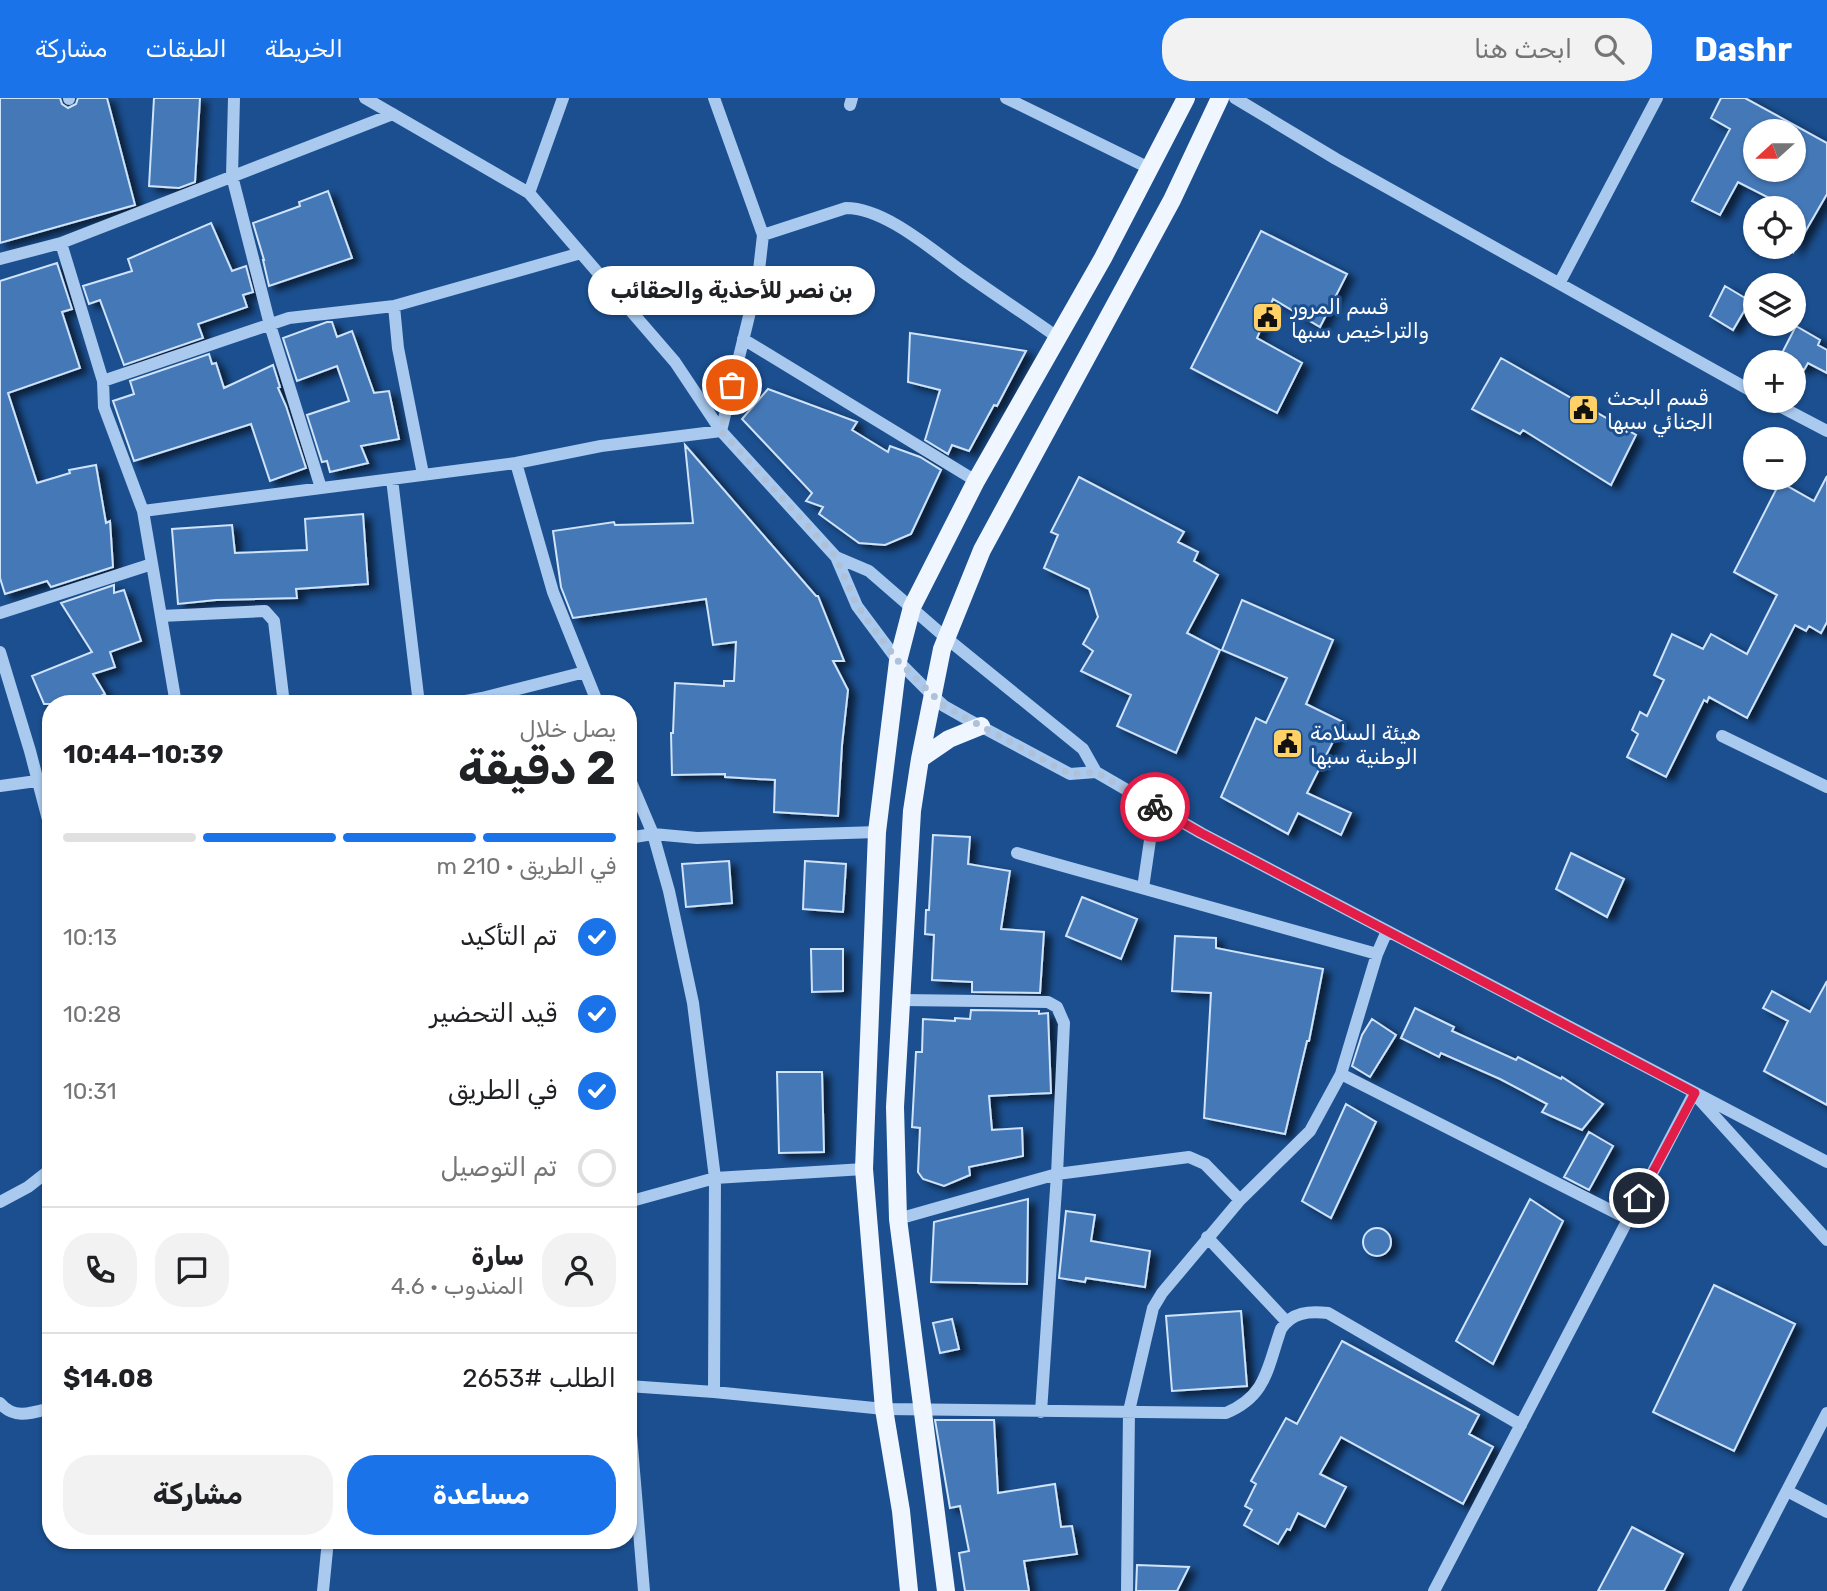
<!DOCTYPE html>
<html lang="ar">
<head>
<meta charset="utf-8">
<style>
  body { margin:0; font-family:Rubik,"Noto Sans Arabic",sans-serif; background:#f2f2f2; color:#202124; direction:rtl; height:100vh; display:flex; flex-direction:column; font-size:26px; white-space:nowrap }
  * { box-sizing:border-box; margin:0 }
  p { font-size:23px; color:#757577 }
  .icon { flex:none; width:38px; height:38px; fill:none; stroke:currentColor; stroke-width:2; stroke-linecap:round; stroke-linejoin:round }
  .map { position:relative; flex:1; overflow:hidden; direction:ltr }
  .side { position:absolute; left:42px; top:597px; width:595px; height:854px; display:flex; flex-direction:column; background:#fff; border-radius:28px; box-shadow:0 2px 5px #0004; direction:rtl }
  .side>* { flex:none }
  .needle { width:46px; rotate:249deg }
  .buttons { position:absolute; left:1743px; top:21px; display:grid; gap:14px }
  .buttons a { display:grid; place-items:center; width:63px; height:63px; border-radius:50%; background:#fff; box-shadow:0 2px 5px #0004; font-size:35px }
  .pin { position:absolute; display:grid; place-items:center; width:60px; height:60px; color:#fff; margin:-30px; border:4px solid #fff; border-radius:50%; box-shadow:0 2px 7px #0007 }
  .courier { position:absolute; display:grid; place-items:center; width:70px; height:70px; margin:-35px; border:5px solid #e11d48; border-radius:50%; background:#fff; color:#222; box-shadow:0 2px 9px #0007 }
  .bubble { position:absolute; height:49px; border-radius:24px; background:#fff; box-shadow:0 2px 5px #0004; font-size:23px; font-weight:700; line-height:49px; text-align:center; direction:rtl }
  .head em { font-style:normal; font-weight:700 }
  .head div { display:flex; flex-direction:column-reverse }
  .head { display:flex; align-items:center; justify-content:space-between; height:119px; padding:0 21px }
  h1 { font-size:46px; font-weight:700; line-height:52px }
  .bar { display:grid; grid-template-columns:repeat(4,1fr); gap:10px 7px; align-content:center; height:84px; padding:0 21px }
  .bar i { height:9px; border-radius:5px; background:#e0e0e0 }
  .bar .on { background:#1a73e8 }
  .bar p { grid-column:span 4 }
  .line { display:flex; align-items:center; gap:18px; padding:0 21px; border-top:2px solid #e0e0e0 }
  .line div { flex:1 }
  .round { display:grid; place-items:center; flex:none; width:74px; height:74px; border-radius:28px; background:#f2f2f2 }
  ol { padding:0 21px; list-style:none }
  li { display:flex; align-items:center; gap:21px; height:77px }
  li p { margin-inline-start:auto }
  li .icon { padding:7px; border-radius:50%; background:#1a73e8; color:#fff; stroke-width:4 }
  li:last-child { color:#757577 }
  li i { width:38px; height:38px; border:4px solid #e0e0e0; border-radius:50% }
  .button { display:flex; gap:14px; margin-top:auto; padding:14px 21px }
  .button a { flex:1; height:80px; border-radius:28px; background:#1a73e8; color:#fff; font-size:28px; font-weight:700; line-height:80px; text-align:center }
  .button a+a { background:#f2f2f2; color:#202124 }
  header { display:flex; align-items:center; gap:42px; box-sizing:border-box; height:98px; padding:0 35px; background:#1a73e8; color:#fff }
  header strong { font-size:33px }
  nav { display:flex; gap:38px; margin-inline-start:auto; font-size:24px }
  .search { width:490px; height:63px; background:#f2f2f2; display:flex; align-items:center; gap:18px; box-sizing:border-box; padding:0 24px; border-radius:28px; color:#757577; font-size:26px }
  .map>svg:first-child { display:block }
  .building { fill:#4478b7; stroke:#cfe3fa; stroke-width:2; fill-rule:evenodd; filter:url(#shadow) }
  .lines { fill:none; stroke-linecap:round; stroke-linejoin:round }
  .minor { stroke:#a9c9ee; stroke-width:12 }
  .major { stroke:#f0f6ff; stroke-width:18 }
  .done { stroke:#afc1d8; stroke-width:7; stroke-dasharray:0 12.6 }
  .route { stroke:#e11d48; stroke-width:9 }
  .labels { text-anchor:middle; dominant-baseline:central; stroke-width:6; stroke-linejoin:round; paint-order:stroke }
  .poi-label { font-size:21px; fill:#fff; stroke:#1b4f8f; text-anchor:start }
</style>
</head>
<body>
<header>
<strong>Dashr</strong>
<div class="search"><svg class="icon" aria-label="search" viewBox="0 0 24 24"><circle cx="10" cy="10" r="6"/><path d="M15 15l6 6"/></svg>ابحث هنا</div>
<nav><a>الخريطة</a><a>الطبقات</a><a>مشاركة</a></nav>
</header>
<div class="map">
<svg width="1827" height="1493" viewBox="0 0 1827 1493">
  <defs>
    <filter id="shadow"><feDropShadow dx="7" dy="4.5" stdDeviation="3.5" flood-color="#0009"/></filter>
  </defs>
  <rect width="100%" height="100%" fill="#1b4f8f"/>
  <path class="building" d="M 0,0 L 60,0 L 62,6 L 68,10 L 76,6 L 78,0 L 107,0 L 135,107 L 0,145 Z
    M 154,0 L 200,0 L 195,84 L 179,90 L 149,88 Z
    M 1721,0 L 1745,0 L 1827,45 L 1827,96 L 1794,153 L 1794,110 L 1774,110 L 1777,104 L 1738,84 L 1720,117 L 1692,103 L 1730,31 L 1711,20 ZM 1755,33 L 1794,33 L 1794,72 L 1755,72 Z
    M 328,93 L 352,160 L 269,188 L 263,162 L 264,162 L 253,125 L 300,108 L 299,104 Z
    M 211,125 L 232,173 L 246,168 L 253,194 L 243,197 L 247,209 L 198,226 L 203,240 L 124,267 L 100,202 L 89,206 L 83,188 L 132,173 L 128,161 Z
    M 1261,133 L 1347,176 L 1320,229 L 1273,201 L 1257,240 L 1302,265 L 1277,315 L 1191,270 Z
    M 57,165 L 72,211 L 62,214 L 80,270 L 8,295 L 37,385 L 70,375 L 69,372 L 96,367 L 106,425 L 110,423 L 113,469 L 51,489 L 47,483 L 5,496 L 0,480 L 0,183 Z
    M 1725,188 L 1750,203 L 1733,232 L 1710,218 Z
    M 327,224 L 332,224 L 337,239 L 352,233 L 374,295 L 389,293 L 399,341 L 361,348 L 368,365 L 330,374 L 327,363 L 322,364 L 307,317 L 349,303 L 337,268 L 297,283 L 283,240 Z
    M 1796,228 L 1820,242 L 1818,247 L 1827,252 L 1827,275 L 1808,265 L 1804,272 L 1794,267 L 1794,264 L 1780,259 Z
    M 910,235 L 1026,253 L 997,308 L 994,307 L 969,353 L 952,347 L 948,356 L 925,342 L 940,292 L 908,284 Z
    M 209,256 L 212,266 L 216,265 L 224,290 L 273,267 L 280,289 L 278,290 L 286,308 L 306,370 L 270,383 L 251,326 L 134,363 L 113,303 L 134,296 L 130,283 Z
    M 1501,260 L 1636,337 L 1611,387 L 1523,332 L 1520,336 L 1472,311 Z
    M 768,291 L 857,324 L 852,332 L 888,354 L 890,348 L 920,359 L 941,372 L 911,436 L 885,447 L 859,445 L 819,416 L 823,409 L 806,403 L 812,395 L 742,321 Z
    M 685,347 L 816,498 L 818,498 L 844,563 L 833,563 L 848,592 L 842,647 L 838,718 L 774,714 L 775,682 L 725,679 L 725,676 L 672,677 L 671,635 L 673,635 L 675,585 L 724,588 L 724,583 L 734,583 L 736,544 L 713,547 L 706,501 L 573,520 L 561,489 L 553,433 L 614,424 L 615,427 L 693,425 Z
    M 1827,378 L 1827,524 L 1821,535 L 1809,528 L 1806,533 L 1795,527 L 1747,620 L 1709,599 L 1707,604 L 1704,602 L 1666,679 L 1627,659 L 1638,636 L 1632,632 L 1640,614 L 1647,618 L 1664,582 L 1654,577 L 1672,536 L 1703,551 L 1711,536 L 1747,556 L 1777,497 L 1734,474 L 1780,384 L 1814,403 Z
    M 1079,379 L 1184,434 L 1178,444 L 1198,454 L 1194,463 L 1218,477 L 1187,535 L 1220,552 L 1176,655 L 1117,628 L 1131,597 L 1081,573 L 1093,553 L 1083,546 L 1098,519 L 1089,491 L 1044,470 L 1058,437 L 1051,434 Z
    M 363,416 L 368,486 L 296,491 L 297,500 L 216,502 L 178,506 L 172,431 L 232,427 L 235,455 L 307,452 L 305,421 Z
    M 114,487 L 114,495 L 124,492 L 141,543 L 110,554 L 115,569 L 93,576 L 105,596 L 84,606 L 44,606 L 32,578 L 92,554 L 61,505 Z
    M 1242,502 L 1333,542 L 1306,606 L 1343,624 L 1307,695 L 1351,715 L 1341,737 L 1298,715 L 1288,736 L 1221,699 L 1256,620 L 1266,625 L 1287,580 L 1222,552 Z
    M 933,737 L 970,739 L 968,766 L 1010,773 L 1001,831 L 1044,834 L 1040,895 L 972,894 L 972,884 L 932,882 L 934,837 L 925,836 L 926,812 L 929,812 Z
    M 1571,755 L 1624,781 L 1607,819 L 1556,791 Z
    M 729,763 L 732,805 L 686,809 L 682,766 Z
    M 805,763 L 846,766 L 843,814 L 803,811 Z
    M 1082,799 L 1137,821 L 1121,861 L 1066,838 Z
    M 1175,838 L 1216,840 L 1216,850 L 1323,871 L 1309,943 L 1307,943 L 1285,1036 L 1204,1020 L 1211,895 L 1172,893 Z
    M 811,851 L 843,851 L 843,893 L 812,894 Z
    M 1827,883 L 1827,1007 L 1764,973 L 1788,923 L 1763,910 L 1772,893 L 1810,914 Z
    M 1415,910 L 1454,929 L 1452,933 L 1516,962 L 1518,959 L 1561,981 L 1562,979 L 1603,1006 L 1582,1032 L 1542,1014 L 1547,1006 L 1500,981 L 1441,955 L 1439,959 L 1401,940 Z
    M 971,912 L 1039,913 L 1039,916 L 1048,915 L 1051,995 L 989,998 L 992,1032 L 1022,1030 L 1023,1058 L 969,1069 L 970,1077 L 944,1088 L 923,1081 L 918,1074 L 920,1030 L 912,1029 L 916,954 L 922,954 L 923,921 L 955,923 L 955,920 L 970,921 Z
    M 1372,921 L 1396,937 L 1370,979 L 1352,968 L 1362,937 Z
    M 777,974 L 822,974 L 824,1054 L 779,1055 Z
    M 1346,1006 L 1376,1024 L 1331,1120 L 1302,1103 Z
    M 1589,1034 L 1613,1048 L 1589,1092 L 1564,1079 Z
    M 1028,1101 L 1027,1186 L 931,1184 L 934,1124 Z
    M 1530,1101 L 1563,1123 L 1493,1266 L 1456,1243 Z
    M 1066,1113 L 1095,1117 L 1091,1143 L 1150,1153 L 1145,1189 L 1086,1180 L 1085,1184 L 1059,1180 Z
    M1363 1144a14 14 0 1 1 28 0a14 14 0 1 1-28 0Z
    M 1714,1187 L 1795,1226 L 1734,1353 L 1653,1314 Z
    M 1241,1213 L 1247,1288 L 1172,1293 L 1166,1218 Z
    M 952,1221 L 959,1251 L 940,1255 L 933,1225 Z
    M 1342,1243 L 1479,1317 L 1469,1336 L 1493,1349 L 1463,1406 L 1341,1339 L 1320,1376 L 1346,1389 L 1325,1429 L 1298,1415 L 1290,1432 L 1287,1431 L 1278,1446 L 1244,1427 L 1252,1412 L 1245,1408 L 1256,1386 L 1251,1383 L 1286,1320 L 1297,1326 Z
    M 935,1322 L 994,1322 L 998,1395 L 1055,1386 L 1061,1429 L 1072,1428 L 1077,1456 L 1024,1463 L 1029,1493 L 965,1493 L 959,1455 L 969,1453 L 960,1408 L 950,1410 Z
    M 1632,1429 L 1683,1456 L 1664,1493 L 1598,1493 Z
    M 1137,1467 L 1189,1469 L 1177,1493 L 1136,1493 Z"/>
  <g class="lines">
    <path class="minor" d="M 69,0 L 69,1
      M 234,0 L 232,78 L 270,227 L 321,390
      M 365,0 L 529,95 L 675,264 L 721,333 L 836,459 L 857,508 L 898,563 L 932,597 L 944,608 L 967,621 L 1070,676 L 1096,674
      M 1006,0 L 1149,70
      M 1235,0 L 1336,61 L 1755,295
      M 850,7 L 852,0
      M 529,95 L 563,0
      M 763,137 L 846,110 C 885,110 932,152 963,174 C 994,196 1026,217 1057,239
      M 61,145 L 103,283 L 104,309 L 143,413 L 176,606
      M 0,161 L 61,145 L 393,16
      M 1560,184 L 1657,0
      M 743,241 L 976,383
      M 103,283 L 289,220 L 394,208
      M 1770,303 L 1827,333
      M 516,365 L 553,494 L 598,606
      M 423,376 L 398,250 L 394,208 L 581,155
      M 392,381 L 419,606
      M 143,413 L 516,365 L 601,348 L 721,333 L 758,181 L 763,137 L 714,0
      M 836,459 L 869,473 L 945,539 L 1083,651 L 1096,674 L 1201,735 L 1827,1064
      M 0,515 L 152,466
      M 161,518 L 265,513 L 274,523 L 284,606
      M 0,554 L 30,653 L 51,733
      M 450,606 L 482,600 L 585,574
      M 1722,638 L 1827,689
      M 628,677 L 653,736 L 669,793 L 693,905 L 715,1080 L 714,1294
      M 0,688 L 51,681
      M 628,740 L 653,736 L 697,740 L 877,734
      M 1017,755 L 1377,856
      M 1143,790 L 1155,708
      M 903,902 L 1048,904 L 1057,909 L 1064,925 L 1057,1076 L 1041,1314
      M 1341,976 L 1628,1121
      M 1699,1001 L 1827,1142
      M 0,1104 L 28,1089 L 51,1071
      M 628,1104 L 715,1080 L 864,1071
      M 898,1121 L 1057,1076 L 1189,1059 L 1205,1066 L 1240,1102
      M 1207,1139 L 1286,1223
      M 628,1288 L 714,1294 L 884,1311 L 1226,1315 C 1267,1298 1267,1270 1281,1231 C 1292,1214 1309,1213 1328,1215 L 1521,1327
      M 628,1301 L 644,1493
      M 0,1305 C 14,1322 32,1315 51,1310
      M 1787,1393 L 1827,1414
      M 323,1493 L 328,1442
      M 1127,1493 L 1129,1313 L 1153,1210 L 1162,1195 L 1240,1102 L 1310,1033 L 1341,976 L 1377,856 L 1387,833
      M 1434,1493 L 1694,995
      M 1735,1493 L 1827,1315"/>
    <path class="major" d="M 920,661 L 949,641 L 981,628
      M 909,1493 L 901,1413 L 884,1311 L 864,1071 L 877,734 L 898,563 L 912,509 L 976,383 L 1103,160 L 1186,0
      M 946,1493 L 898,1121 L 895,1009 L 912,713 L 920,661 L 942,551 L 982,452 L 1172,102 L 1220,0"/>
  </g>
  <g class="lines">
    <path class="done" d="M 732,287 L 721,333 L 836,459 L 857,508 L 898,563 L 944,608 L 1070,676 L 1096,674 L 1155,709"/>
    <path class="route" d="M 1155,709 L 1201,735 L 1695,995 L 1639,1100"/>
  </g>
  <defs>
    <symbol id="civic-square" viewBox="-11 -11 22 22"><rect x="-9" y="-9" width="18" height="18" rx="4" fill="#ffd166" stroke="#1b4f8f"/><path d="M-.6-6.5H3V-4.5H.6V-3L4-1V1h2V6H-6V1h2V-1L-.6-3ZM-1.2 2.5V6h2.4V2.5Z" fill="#111"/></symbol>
  </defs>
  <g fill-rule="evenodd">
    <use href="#civic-square" x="1250" y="202" width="35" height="35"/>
    <use href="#civic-square" x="1566" y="294" width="35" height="35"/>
    <use href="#civic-square" x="1270" y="628" width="35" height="35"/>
  </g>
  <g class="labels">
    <g class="poi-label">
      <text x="1291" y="208">قسم المرور<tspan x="1291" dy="24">والتراخيص سبها</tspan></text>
      <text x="1607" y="299">قسم البحث<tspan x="1607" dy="24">الجنائي سبها</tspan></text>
      <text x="1310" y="634">هيئة السلامة<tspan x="1310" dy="24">الوطنية سبها</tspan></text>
    </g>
  </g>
</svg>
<div class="buttons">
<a><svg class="needle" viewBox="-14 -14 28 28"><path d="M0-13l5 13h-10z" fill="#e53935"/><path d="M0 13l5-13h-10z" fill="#757577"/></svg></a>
<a><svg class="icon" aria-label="locate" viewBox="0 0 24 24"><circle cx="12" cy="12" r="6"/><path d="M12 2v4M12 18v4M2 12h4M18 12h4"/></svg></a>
<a><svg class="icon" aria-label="layers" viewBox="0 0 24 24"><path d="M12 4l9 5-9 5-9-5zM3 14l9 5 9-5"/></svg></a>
<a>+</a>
<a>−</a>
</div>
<div class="pin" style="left:732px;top:287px;background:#ea580c"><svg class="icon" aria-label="bag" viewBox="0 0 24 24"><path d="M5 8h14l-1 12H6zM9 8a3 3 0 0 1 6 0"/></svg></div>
<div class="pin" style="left:1639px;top:1100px;background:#1f2937"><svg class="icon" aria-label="home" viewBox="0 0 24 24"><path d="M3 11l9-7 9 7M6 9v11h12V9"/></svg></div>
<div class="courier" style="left:1155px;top:709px"><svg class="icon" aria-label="bike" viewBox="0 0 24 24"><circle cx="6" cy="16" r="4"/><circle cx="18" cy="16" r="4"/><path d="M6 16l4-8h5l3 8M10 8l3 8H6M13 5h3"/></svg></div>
<div class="bubble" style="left:588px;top:168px;width:287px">بن نصر للأحذية والحقائب</div>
<section class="side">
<div class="head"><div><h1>2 دقيقة</h1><p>يصل خلال</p></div><em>10:39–10:44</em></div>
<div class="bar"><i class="on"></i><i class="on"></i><i class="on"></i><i></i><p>في الطريق · 210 m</p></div>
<ol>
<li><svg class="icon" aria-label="check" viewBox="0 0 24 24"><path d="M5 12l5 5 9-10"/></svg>تم التأكيد<p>10:13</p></li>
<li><svg class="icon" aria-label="check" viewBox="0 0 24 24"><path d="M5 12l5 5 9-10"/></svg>قيد التحضير<p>10:28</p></li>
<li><svg class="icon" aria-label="check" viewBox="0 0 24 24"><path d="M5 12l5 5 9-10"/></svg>في الطريق<p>10:31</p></li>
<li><i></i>تم التوصيل</li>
</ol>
<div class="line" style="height:126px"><a class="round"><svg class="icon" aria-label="person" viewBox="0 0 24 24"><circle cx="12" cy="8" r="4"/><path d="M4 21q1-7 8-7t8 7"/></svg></a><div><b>سارة</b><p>المندوب · 4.6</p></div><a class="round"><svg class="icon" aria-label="chat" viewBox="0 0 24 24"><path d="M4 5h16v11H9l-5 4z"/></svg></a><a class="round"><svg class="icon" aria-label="phone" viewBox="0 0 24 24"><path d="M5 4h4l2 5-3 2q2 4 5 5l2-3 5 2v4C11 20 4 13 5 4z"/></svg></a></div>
<div class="line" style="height:91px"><div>الطلب #2653</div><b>$14.08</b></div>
<div class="button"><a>مساعدة</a><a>مشاركة</a></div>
</section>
</div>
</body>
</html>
